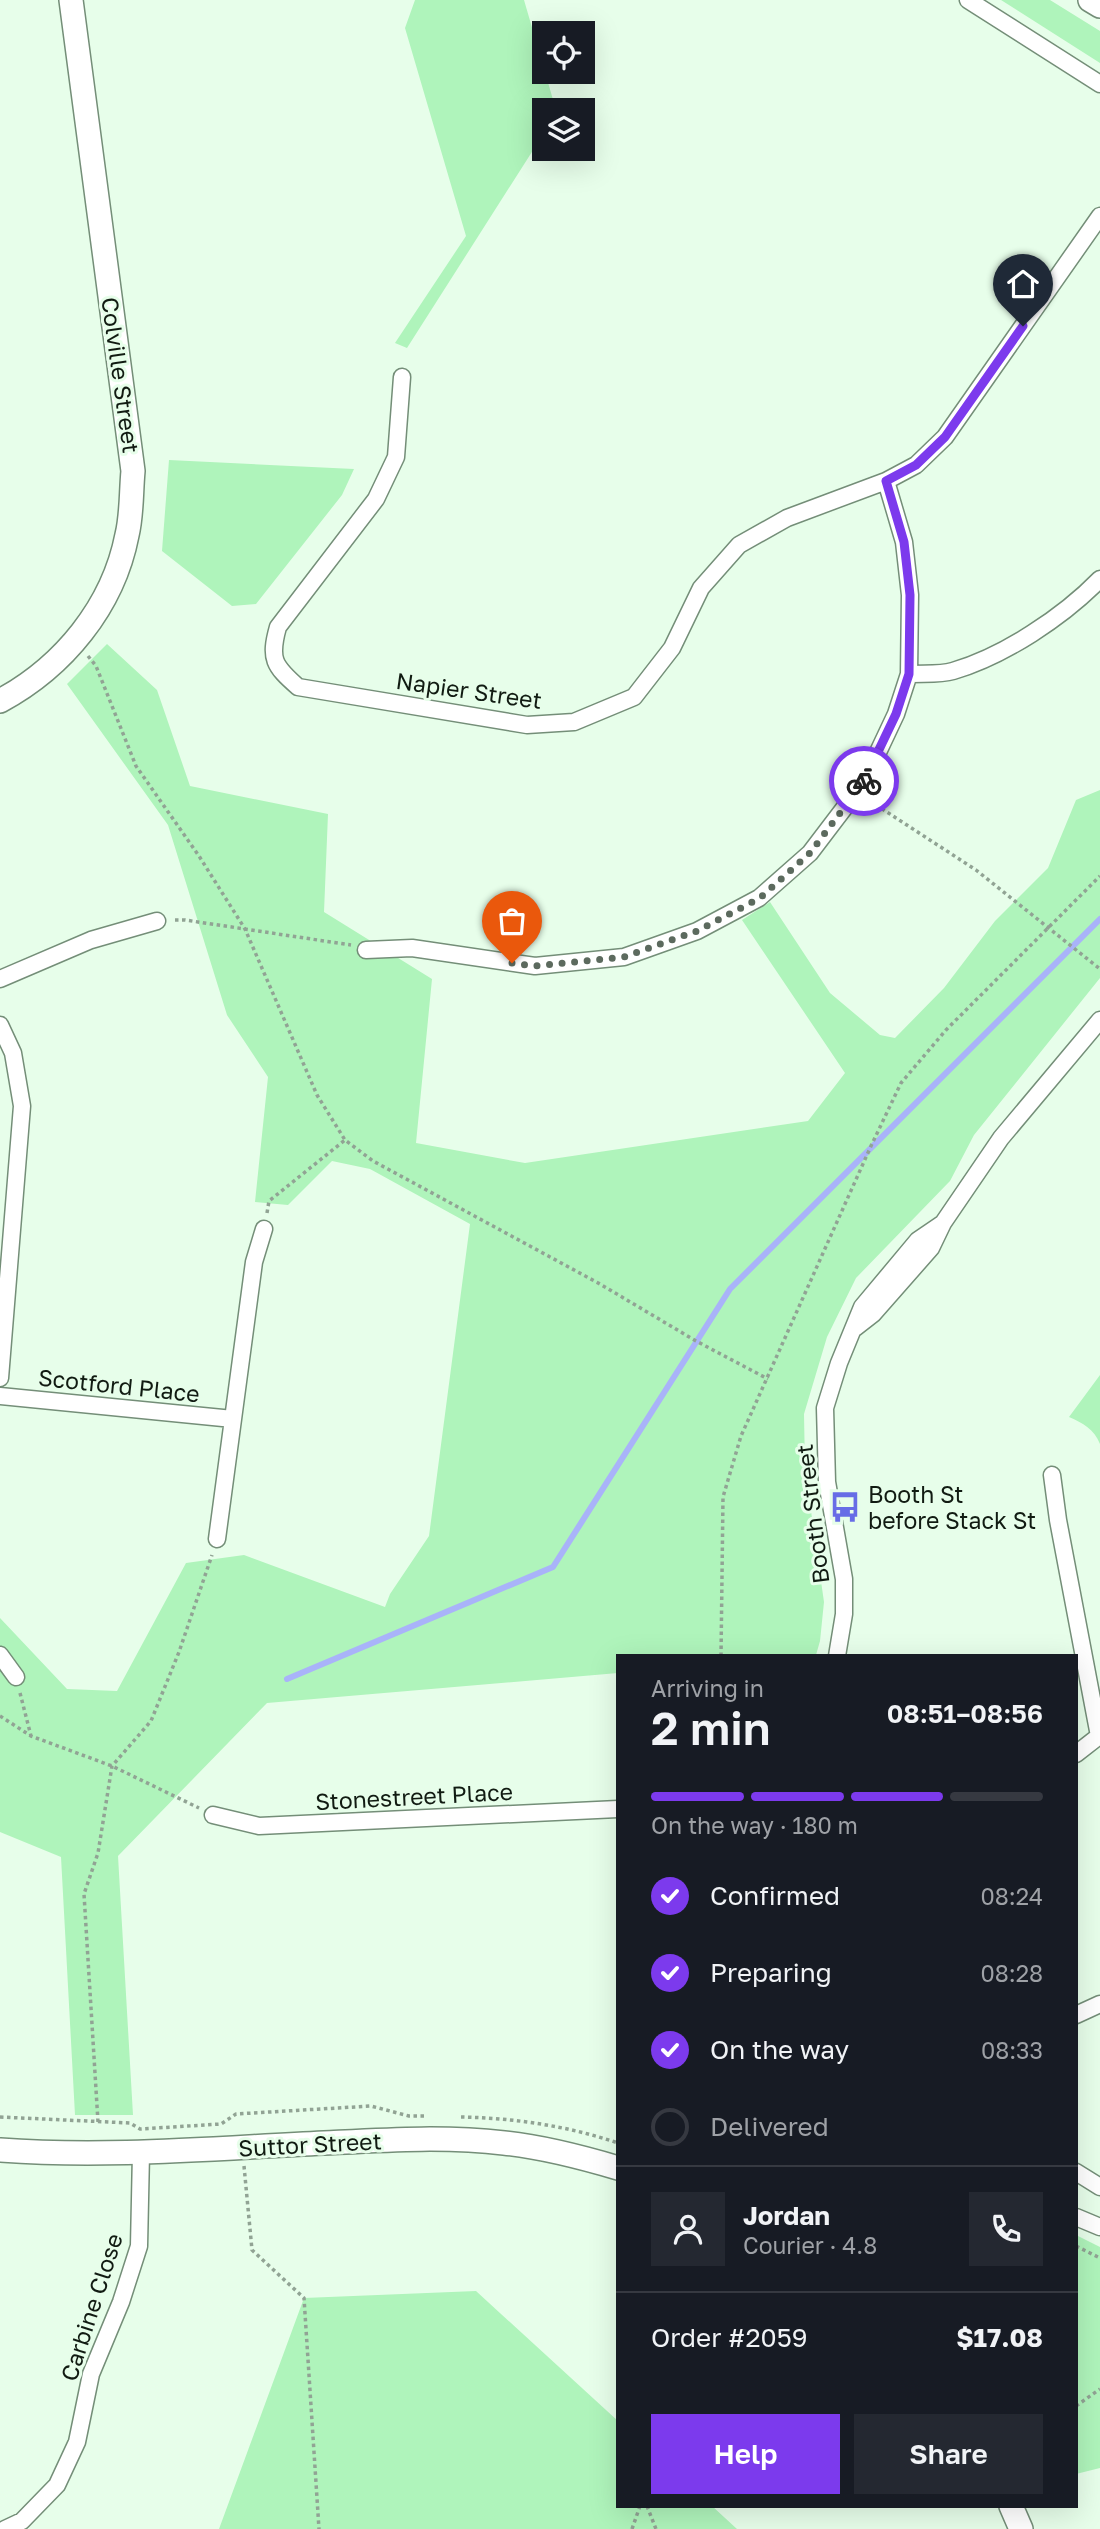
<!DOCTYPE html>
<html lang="en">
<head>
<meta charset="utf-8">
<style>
  body { margin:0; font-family:"Golos Text",sans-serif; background:#242831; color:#f1f3f6; height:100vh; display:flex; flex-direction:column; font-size:26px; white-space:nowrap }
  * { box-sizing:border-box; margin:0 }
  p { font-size:23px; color:#9ea1a6 }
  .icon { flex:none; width:38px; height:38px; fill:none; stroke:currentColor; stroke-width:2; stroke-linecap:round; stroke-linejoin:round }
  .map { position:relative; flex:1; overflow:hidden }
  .sheet { position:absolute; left:616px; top:1654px; width:462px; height:854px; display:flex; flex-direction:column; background:#171b24; border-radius:0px; box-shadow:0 7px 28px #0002 }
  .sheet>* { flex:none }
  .fabs { position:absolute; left:532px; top:21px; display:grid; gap:14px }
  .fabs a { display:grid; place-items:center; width:63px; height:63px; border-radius:0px; background:#171b24; box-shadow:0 7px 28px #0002; font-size:35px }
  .pin { position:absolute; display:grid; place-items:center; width:60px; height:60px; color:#fff; margin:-72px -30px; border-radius:50% 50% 50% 0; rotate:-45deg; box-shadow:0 0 7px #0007 }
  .pin .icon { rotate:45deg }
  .courier { position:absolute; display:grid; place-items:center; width:70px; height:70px; margin:-35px; border:5px solid #7c3aed; border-radius:50%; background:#fff; color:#222; box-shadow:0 2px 9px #0007 }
  .summary em { font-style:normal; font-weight:600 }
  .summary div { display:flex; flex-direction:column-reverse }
  .summary { display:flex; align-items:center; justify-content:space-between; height:119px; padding:0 35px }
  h1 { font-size:46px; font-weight:600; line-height:52px }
  .bar { display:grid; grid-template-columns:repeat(4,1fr); gap:10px 7px; align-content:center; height:84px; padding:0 35px }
  .bar i { height:9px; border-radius:5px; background:#363941 }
  .bar .active { background:#7c3aed }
  .bar p { grid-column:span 4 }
  .line { display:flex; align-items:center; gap:18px; padding:0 35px; border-top:2px solid #363941 }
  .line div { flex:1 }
  .round { display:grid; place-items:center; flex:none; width:74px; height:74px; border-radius:0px; background:#242831 }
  ol { padding:0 35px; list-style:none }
  li { display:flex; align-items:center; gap:21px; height:77px }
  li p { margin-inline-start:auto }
  li .icon { padding:7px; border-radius:50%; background:#7c3aed; color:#fff; stroke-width:4 }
  li:last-child { color:#9ea1a6 }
  li i { width:38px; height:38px; border:4px solid #363941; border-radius:50% }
  .button { display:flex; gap:14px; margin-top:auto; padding:14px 35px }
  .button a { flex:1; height:80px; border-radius:0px; background:#7c3aed; color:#fff; font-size:28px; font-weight:600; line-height:80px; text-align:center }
  .button a+a { background:#242831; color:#f1f3f6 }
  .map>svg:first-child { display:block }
  .green { fill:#aff4bb }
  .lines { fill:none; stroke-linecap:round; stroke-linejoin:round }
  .stream { stroke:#a9b3f9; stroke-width:6 }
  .street-casing { stroke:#748e78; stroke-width:19 }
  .secondary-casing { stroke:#748e78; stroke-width:26 }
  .path { stroke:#91a394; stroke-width:3.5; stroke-dasharray:3.5 3.5; stroke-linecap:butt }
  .street { stroke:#fff; stroke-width:16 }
  .secondary { stroke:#fff; stroke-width:23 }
  .done { stroke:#5c6a5e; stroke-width:7; stroke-dasharray:0 12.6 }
  .route { stroke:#7c3aed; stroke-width:9 }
  .labels { text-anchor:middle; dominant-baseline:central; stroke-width:6; stroke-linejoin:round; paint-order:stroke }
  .street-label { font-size:23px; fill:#111b12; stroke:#e7feea }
  .poi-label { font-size:23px; fill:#111b12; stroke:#e7feea; text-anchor:start }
</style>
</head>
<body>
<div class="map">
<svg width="1100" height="2529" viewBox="0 0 1100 2529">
  <rect width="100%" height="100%" fill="#e7feea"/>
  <path class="green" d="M 415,0 L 524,0 L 556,110 L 544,110 L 544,133 L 407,348 L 395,343 L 466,236 L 405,28 Z
    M 1001,0 L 1050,0 L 1100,31 L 1100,63 Z
    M 169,460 L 354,469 L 342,495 L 256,604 L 232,606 L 162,551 Z
    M 107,644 L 157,690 L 190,786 L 328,814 L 324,912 L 432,979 L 416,1143 L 525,1163 L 808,1121 L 845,1073 L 742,920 L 770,902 L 830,993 L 880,1035 L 895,1038 L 944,988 L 995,921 L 1048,868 L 1076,800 L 1100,790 L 1100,978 L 974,1135 L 950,1181 L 856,1278 L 827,1337 L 804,1414 L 805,1469 L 824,1602 L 820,1641 L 816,1655 L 618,1656 L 618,1673 L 267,1703 L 118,1856 L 133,2115 L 75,2115 L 61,1857 L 0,1832 L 0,1618 L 67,1689 L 117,1691 L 186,1563 L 244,1555 L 385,1607 L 390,1594 L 429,1536 L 470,1224 L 370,1169 L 332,1161 L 288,1205 L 255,1202 L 268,1077 L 227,1015 L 168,825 L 67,684 Z
    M 1100,1375 L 1100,1444 C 1094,1429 1083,1423 1069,1417 Z
    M 1076,2235 L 1100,2247 L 1100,2468 L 1076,2474 Z
    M 476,2291 L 618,2421 L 618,2506 L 712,2506 L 737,2529 L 219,2529 L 304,2298 Z"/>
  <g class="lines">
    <path class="stream" d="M 287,1679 L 553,1567 L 730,1289 L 1100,919"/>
    <defs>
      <path id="street" d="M 968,0 L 1100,84
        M 402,377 L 396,457 L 376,499 L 278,627 C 269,659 274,666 298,687 L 527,725 L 574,722 L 634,697 L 672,648 L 701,588 L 739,545 L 787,518 L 886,481 L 916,465 L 945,437 L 1100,216
        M 909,674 C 923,673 940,675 953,671 C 1004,656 1063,617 1100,579
        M 366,950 L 412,948 L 535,966 L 624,957 L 697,931 L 759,898 L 810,853 L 864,782 L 896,714 L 909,674 L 910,595 L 904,542 L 886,481
        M 0,979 L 91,940 L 157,921
        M 0,1025 L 13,1053 L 22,1106 L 0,1378
        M 855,1328 L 873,1314 L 931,1248 L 943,1223 L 1001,1138 L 1100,1020
        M 0,1396 L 233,1419
        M 1052,1475 L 1058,1520 L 1099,1736
        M 217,1539 L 254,1262 L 264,1229
        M 0,1655 L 16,1677
        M 837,1656 L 844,1614 L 844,1579 L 827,1482 L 825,1408 L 839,1363 L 862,1307 L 918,1240 L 943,1223
        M 1076,1754 L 1099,1736
        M 213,1815 L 259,1826 L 618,1809
        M 1076,2015 L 1100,2004
        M 1076,2172 L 1100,2187
        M 1076,2217 L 1100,2227
        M 5,2529 L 22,2521 L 57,2485 L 77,2442 L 91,2374 L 121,2302 L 139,2246 L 141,2153"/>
      <path id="secondary" d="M 1090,0 L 1100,6
        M 0,701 C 63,667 113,607 127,535 C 132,515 131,492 133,471 L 71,0
        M 0,2150 C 108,2158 216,2148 324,2143 C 384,2140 444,2136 504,2143 C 543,2147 581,2157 618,2168
        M 1011,2506 L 1021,2529"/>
    </defs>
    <use href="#street" class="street-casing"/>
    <use href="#secondary" class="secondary-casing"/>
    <path class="path" d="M 88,656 L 96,666 L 136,766 L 199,856 L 245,929 L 317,1095 L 345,1140 L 373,1161 L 600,1284 L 696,1341 L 768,1379
      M 870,801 L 976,870 L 1100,969
      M 175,920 L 185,920 L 351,945
      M 267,1213 L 269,1201 L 345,1140
      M 721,1656 L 723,1497 L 741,1436 L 871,1146 L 901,1083 L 946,1030 L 1100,876
      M 20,1693 L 31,1736
      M 0,1716 L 31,1736 L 112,1766 L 199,1808
      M 0,2117 L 130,2123 L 140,2129 L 221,2124 L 236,2114 L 371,2106 L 409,2116 L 425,2116
      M 461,2117 C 514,2118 568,2126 618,2143
      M 98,2122 L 84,1894 L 98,1853 L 112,1766 L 151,1721 L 179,1652 L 212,1555
      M 244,2166 L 252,2250 L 304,2298 L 319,2529
      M 1076,2246 L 1100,2258
      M 1076,2406 L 1100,2389
      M 647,2506 L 656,2529
      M 632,2529 L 640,2506"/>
    <use href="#street" class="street"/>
    <use href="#secondary" class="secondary"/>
  </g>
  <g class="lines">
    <path class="done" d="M 512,963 L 535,966 L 624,957 L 697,931 L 760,898 L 810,853 L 864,781"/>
    <path class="route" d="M 864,781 L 896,714 L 909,674 L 910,595 L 904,542 L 886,481 L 916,465 L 945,437 L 1023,326"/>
  </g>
  <defs>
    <symbol id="bus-bare" viewBox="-9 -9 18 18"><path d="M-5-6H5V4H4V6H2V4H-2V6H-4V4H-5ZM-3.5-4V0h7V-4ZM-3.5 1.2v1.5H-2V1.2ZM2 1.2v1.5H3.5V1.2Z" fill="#676de6" stroke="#e7feea" stroke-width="2.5" paint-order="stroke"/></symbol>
  </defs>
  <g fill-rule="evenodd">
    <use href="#bus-bare" x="823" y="1485" width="44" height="44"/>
  </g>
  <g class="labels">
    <g class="street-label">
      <text transform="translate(121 375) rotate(82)">Colville Street</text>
      <text transform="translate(469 690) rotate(8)">Napier Street</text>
      <text transform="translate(119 1385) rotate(6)">Scotford Place</text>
      <text transform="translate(812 1514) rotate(-97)">Booth Street</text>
      <text transform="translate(414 1796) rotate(-3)">Stonestreet Place</text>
      <text transform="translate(310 2144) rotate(-3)">Suttor Street</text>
      <text transform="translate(91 2307) rotate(-72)">Carbine Close</text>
    </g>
    <g class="poi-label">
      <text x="868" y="1494">Booth St<tspan x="868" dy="26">before Stack St</tspan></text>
    </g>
  </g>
</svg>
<div class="fabs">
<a><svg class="icon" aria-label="locate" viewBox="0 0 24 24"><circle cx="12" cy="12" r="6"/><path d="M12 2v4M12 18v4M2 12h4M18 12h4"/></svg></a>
<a><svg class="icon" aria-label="layers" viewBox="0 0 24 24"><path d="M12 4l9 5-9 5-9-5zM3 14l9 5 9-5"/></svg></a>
</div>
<div class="pin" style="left:512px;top:963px;background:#ea580c"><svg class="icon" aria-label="bag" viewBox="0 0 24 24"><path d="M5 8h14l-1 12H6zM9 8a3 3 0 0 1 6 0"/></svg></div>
<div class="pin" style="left:1023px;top:326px;background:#1f2937"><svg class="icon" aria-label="home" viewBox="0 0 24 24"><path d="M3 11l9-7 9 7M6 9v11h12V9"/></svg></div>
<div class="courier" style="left:864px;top:781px"><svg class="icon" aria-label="bike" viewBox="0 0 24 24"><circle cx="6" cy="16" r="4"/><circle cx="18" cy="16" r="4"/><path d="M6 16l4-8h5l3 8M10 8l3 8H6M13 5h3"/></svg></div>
<section class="sheet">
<div class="summary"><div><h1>2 min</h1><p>Arriving in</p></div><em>08:51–08:56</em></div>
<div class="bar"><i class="active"></i><i class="active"></i><i class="active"></i><i></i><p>On the way · 180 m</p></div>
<ol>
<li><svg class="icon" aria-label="check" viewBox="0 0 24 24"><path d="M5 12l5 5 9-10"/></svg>Confirmed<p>08:24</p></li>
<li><svg class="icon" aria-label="check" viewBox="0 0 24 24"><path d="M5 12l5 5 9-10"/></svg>Preparing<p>08:28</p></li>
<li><svg class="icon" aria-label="check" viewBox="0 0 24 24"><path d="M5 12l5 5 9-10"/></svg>On the way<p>08:33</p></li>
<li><i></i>Delivered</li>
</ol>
<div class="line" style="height:126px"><a class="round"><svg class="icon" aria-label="person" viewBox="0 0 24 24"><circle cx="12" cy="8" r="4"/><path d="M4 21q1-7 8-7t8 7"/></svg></a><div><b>Jordan</b><p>Courier · 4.8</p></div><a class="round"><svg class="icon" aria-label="phone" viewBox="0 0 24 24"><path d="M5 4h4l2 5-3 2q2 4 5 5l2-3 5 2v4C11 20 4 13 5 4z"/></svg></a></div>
<div class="line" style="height:91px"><div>Order #2059</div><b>$17.08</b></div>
<div class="button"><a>Help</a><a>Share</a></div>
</section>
</div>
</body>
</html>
